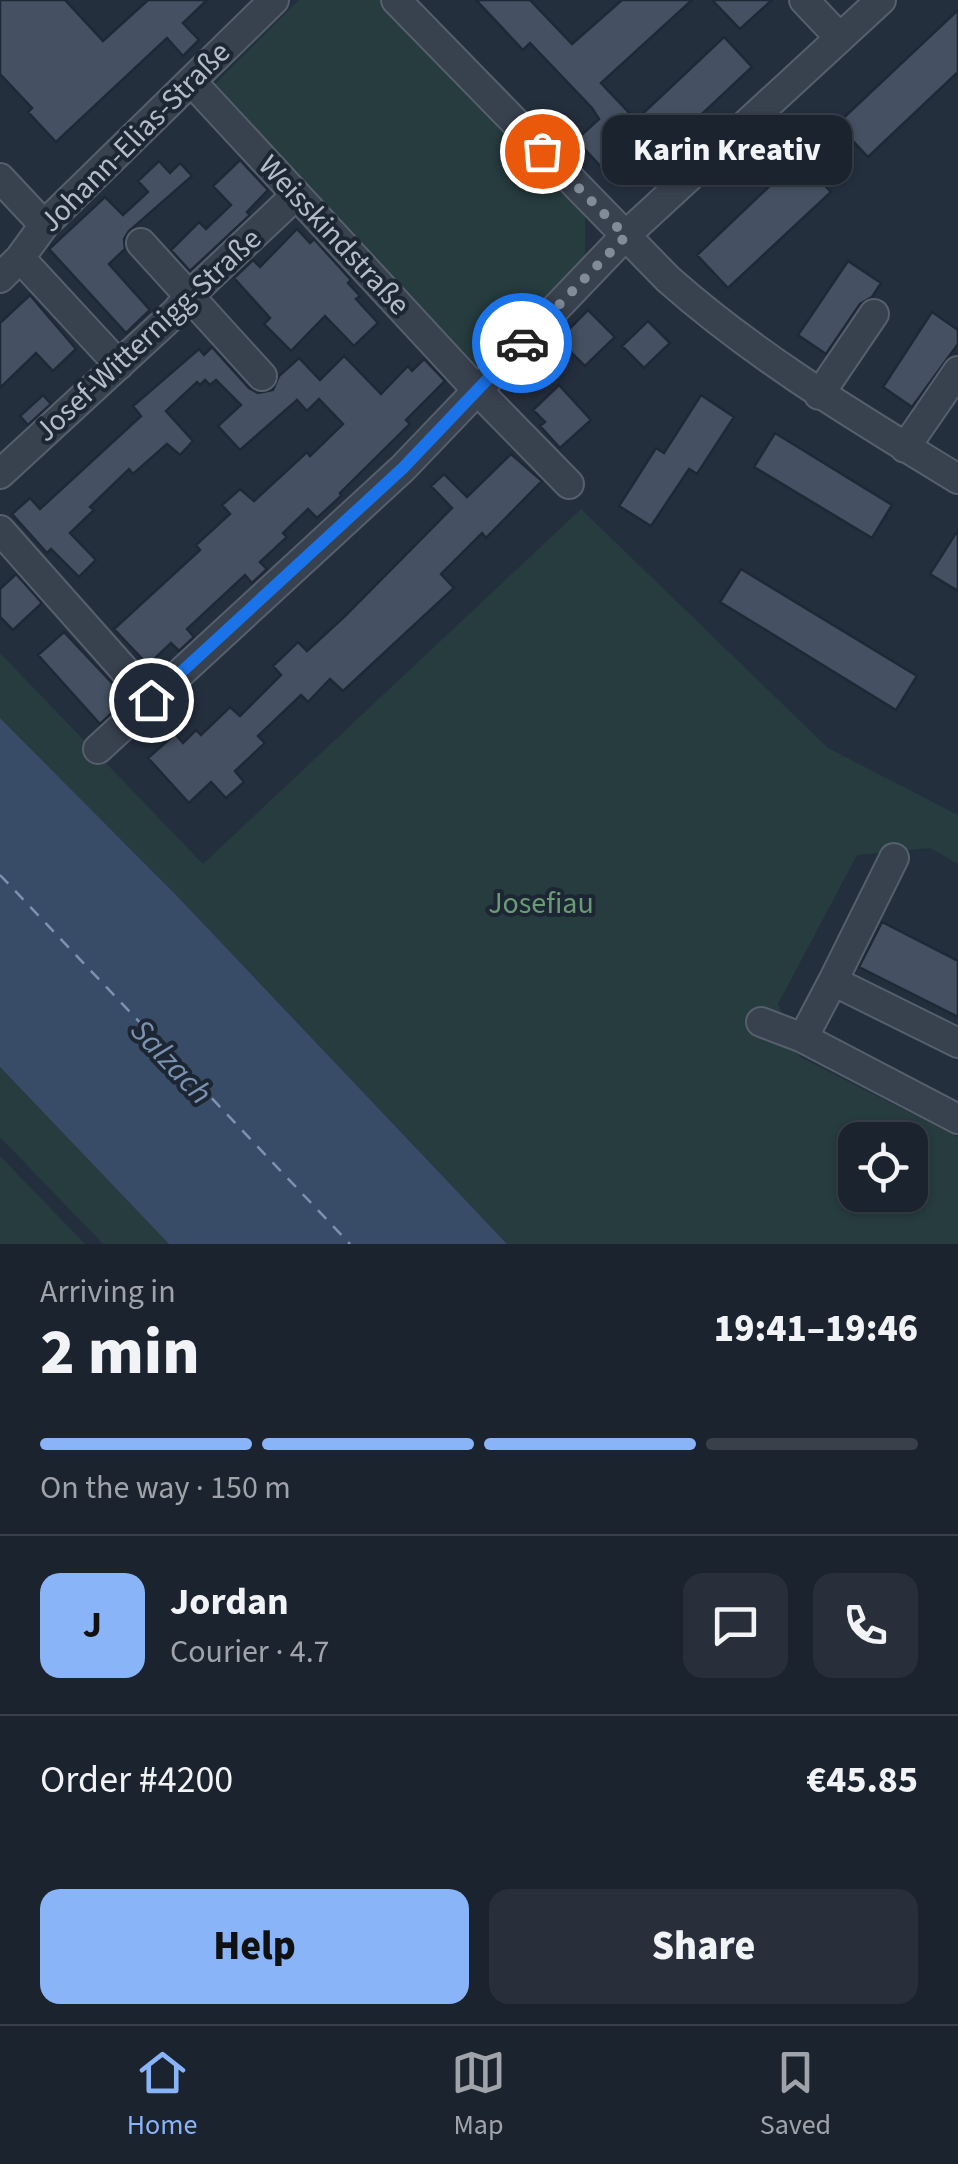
<!DOCTYPE html>
<html lang="en">
<head>
<meta charset="utf-8">
<style>
  body { margin:0; font-family:"Source Sans 3",sans-serif; background:#282f3a; color:#f1f3f6; height:100vh; display:flex; flex-direction:column; font-size:38px; white-space:nowrap }
  * { box-sizing:border-box; margin:0 }
  p { font-size:32px; color:#a0a4aa }
  .icon { flex:none; width:55px; height:55px; fill:none; stroke:currentColor; stroke-width:2; stroke-linecap:round; stroke-linejoin:round }
  .map { position:relative; height:1244px; overflow:hidden }
  .drawer { display:flex; flex-direction:column; background:#1b232e; flex:1 }
  .drawer>* { flex:none }
  .buttons { position:absolute; left:838px; top:1122px; display:grid; gap:20px }
  .buttons a { display:grid; place-items:center; width:90px; height:90px; border-radius:20px; background:#1b232e; box-shadow:0 2px 8px #0004,0 0 0 2px #39404a; font-size:50px }
  .pin { position:absolute; display:grid; place-items:center; width:85px; height:85px; color:#fff; margin:-42px; border:5px solid #fff; border-radius:50%; box-shadow:0 2px 10px #0007 }
  .courier { position:absolute; display:grid; place-items:center; width:100px; height:100px; margin:-50px; border:8px solid #1a73e8; border-radius:50%; background:#fff; color:#222; box-shadow:0 2px 12px #0007 }
  .bubble { position:absolute; height:70px; border-radius:20px; background:#1b232e; box-shadow:0 2px 8px #0004,0 0 0 2px #39404a; font-size:32px; font-weight:800; line-height:70px; text-align:center }
  .head em { font-style:normal; font-weight:800 }
  .head div { display:flex; flex-direction:column-reverse }
  .head { display:flex; align-items:center; justify-content:space-between; height:170px; padding:0 40px }
  h1 { font-size:65px; font-weight:800; line-height:75px }
  .bar { display:grid; grid-template-columns:repeat(4,1fr); gap:15px 10px; align-content:center; height:120px; padding:0 40px }
  .bar i { height:12px; border-radius:8px; background:#39404a }
  .bar .on { background:#8ab4f8 }
  .bar p { grid-column:span 4 }
  .line { display:flex; align-items:center; gap:25px; padding:0 40px; border-top:2px solid #39404a }
  .line div { flex:1 }
  .round { display:grid; place-items:center; flex:none; width:105px; height:105px; border-radius:20px; background:#282f3a }
  .cta { display:flex; gap:20px; margin-top:auto; padding:20px 40px }
  .cta a { flex:1; height:115px; border-radius:20px; background:#8ab4f8; color:#111; font-size:40px; font-weight:800; line-height:115px; text-align:center }
  .cta a+a { background:#282f3a; color:#f1f3f6 }
  .menu { display:flex; justify-content:space-around; align-items:center; height:140px; border-top:2px solid #39404a; background:#1b232e; font-size:28px; color:#a0a4aa }
  .menu a { display:grid; justify-items:center; gap:5px }
  .menu .on { color:#8ab4f8 }
  .map>svg:first-child { display:block }
  .green { fill:#263c3f; fill-rule:evenodd }
  .water { fill:#394c67 }
  .lines { fill:none; stroke-linecap:round; stroke-linejoin:round }
  .ferry { stroke:#7c92b1; stroke-width:2.5; stroke-dasharray:12 10; stroke-linecap:butt }
  .building { fill:#455162; stroke:#1f2835; stroke-width:2.5 }
  .minor-casing { stroke:#565f6c; stroke-width:32 }
  .minor { stroke:#38414e; stroke-width:28 }
  .done { stroke:#828b98; stroke-width:10; stroke-dasharray:0 18 }
  .route { stroke:#1a73e8; stroke-width:12 }
  .labels { text-anchor:middle; dominant-baseline:central; stroke-width:8; stroke-linejoin:round; paint-order:stroke }
  .street-label { font-size:30px; fill:#b4bcc9; stroke:#1d2633 }
  .park-label { font-size:30px; fill:#6b9a76; stroke:#1d2633 }
  .water-label { font-size:32px; font-style:italic; fill:#7c92b1; stroke:#1d2633 }
</style>
</head>
<body>
<div class="map">
<svg width="958" height="1244" viewBox="0 0 958 1244">
  <rect width="100%" height="100%" fill="#242f3e"/>
  <path class="green" d="M 299,0 L 383,0 L 585,214 L 585,257 L 484,364 L 469,365 L 210,89 Z
    M 581,509 L 828,748 L 958,815 L 958,864 L 930,848 L 857,855 L 778,1004 L 800,1057 L 958,1137 L 958,1244 L 507,1244 L 176,895 L 0,718 L 0,653 L 203,864 ZM 855,1140 L 910,1140 L 910,1195 L 855,1195 Z
    M 0,1067 L 169,1244 L 103,1244 L 0,1137 Z
    M 0,1156 L 85,1244 L 0,1244 Z"/>
  <path class="water" d="M 0,718 L 176,895 L 507,1244 L 169,1244 L 0,1067 Z"/>
  <g class="lines">
    <path class="ferry" d="M 0,875 L 350,1244"/>
  </g>
  <path class="building" d="M 0,0 L 65,0 L 103,41 L 148,0 L 207,0 L 183,23 L 199,40 L 183,56 L 167,38 L 56,142 L 28,112 L 32,108 L 0,74 Z
    M 476,0 L 530,0 L 572,44 L 622,0 L 692,0 L 601,83 L 636,120 L 724,37 L 752,67 L 634,178 L 618,161 L 606,172 L 576,140 L 599,119 L 592,108 L 530,43 L 523,50 Z
    M 712,0 L 772,0 L 740,29 Z
    M 958,10 L 958,72 L 868,157 L 837,124 Z
    M 799,158 L 831,192 L 728,288 L 697,255 Z
    M 240,160 L 268,190 L 247,212 L 250,215 L 190,271 L 171,250 L 199,222 L 206,229 L 231,205 L 213,186 Z
    M 159,161 L 170,173 L 180,163 L 192,176 L 129,231 L 124,239 L 125,249 L 109,264 L 150,310 L 126,333 L 49,249 L 105,197 L 123,215 L 148,192 L 138,181 Z
    M 297,229 L 310,243 L 314,239 L 351,280 L 348,283 L 360,296 L 356,299 L 378,323 L 354,346 L 325,316 L 291,351 L 264,324 L 270,318 L 234,278 L 253,260 L 260,267 Z
    M 848,261 L 881,283 L 872,297 L 860,304 L 826,354 L 798,335 Z
    M 30,295 L 76,349 L 53,371 L 36,353 L 0,388 L 0,323 Z
    M 588,310 L 615,337 L 585,366 L 558,340 Z
    M 932,312 L 958,330 L 958,344 L 912,407 L 883,387 Z
    M 648,321 L 670,343 L 644,368 L 622,346 Z
    M 212,347 L 249,388 L 258,393 L 273,390 L 279,376 L 299,358 L 320,380 L 344,356 L 381,394 L 408,366 L 412,371 L 424,359 L 445,381 L 406,420 L 410,424 L 340,493 L 341,496 L 317,518 L 308,509 L 283,533 L 287,537 L 260,562 L 267,569 L 252,583 L 245,575 L 187,629 L 194,637 L 179,651 L 171,643 L 148,665 L 114,629 L 200,550 L 196,545 L 230,514 L 222,505 L 240,489 L 254,501 L 307,452 L 310,456 L 343,424 L 319,399 L 307,411 L 297,400 L 240,450 L 218,426 L 241,405 L 216,380 L 210,385 L 205,380 L 200,385 L 197,382 L 166,411 L 193,441 L 180,455 L 167,444 L 133,474 L 129,469 L 90,507 L 94,510 L 70,533 L 96,560 L 79,577 L 51,549 L 47,553 L 12,514 L 30,498 L 40,509 L 141,416 L 133,406 L 199,349 L 204,355 Z
    M 559,385 L 591,420 L 560,448 L 540,426 L 545,422 L 533,410 Z
    M 43,395 L 51,404 L 28,425 L 20,416 Z
    M 701,395 L 734,417 L 697,474 L 689,469 L 651,526 L 619,506 L 656,448 L 664,453 Z
    M 775,433 L 892,505 L 872,538 L 754,467 Z
    M 511,454 L 542,481 L 486,538 L 482,533 L 441,574 L 454,588 L 343,691 L 330,679 L 308,702 L 301,695 L 258,736 L 265,743 L 235,771 L 244,782 L 226,798 L 211,782 L 189,803 L 148,758 L 175,734 L 183,743 L 196,730 L 201,735 L 230,707 L 240,716 L 281,675 L 273,666 L 298,642 L 307,651 L 344,617 L 452,508 L 431,486 L 444,474 L 467,497 Z
    M 958,530 L 958,591 L 930,574 Z
    M 741,569 L 917,676 L 896,710 L 720,602 Z
    M 16,574 L 42,603 L 13,630 L 0,617 L 0,589 Z
    M 64,632 L 127,699 L 100,724 L 38,655 Z
    M 882,922 L 958,961 L 958,1017 L 859,967 Z"/>
  <g class="lines">
    <defs>
      <path id="minor" d="M 396,0 L 668,279 C 757,358 857,417 958,479
        M 804,0 L 840,38
        M 191,81 L 477,390 L 569,484
        M 0,178 L 44,225
        M 141,243 L 262,376
        M 20,258 L 119,365
        M 0,278 L 20,258 L 44,225 L 274,0
        M 819,395 L 874,314
        M 905,448 L 958,371
        M 0,474 L 176,312 L 189,296 L 296,195
        M 0,530 L 151,700
        M 98,749 L 403,468 L 626,235 L 881,0
        M 833,981 L 894,858
        M 761,1022 L 803,1038 L 958,1119
        M 803,1038 L 833,981 L 958,1043"/>
    </defs>
    <use href="#minor" class="minor-casing"/>
    <use href="#minor" class="minor"/>
  </g>
  <g class="lines">
    <path class="done" d="M 522,343 L 626,236 L 542,151"/>
    <path class="route" d="M 151,700 L 403,468 L 522,343"/>
  </g>
  <g class="labels">
    <g class="street-label">
      <text transform="translate(135 137) rotate(-45)">Johann-Elias-Straße</text>
      <text transform="translate(334 235) rotate(47)">Weisskindstraße</text>
      <text transform="translate(148 335) rotate(-43)">Josef-Witternigg-Straße</text>
    </g>
    <g class="park-label">
      <text x="541" y="903">Josefiau</text>
    </g>
    <g class="water-label">
      <text transform="translate(171 1062) rotate(47)">Salzach</text>
    </g>
  </g>
</svg>
<div class="buttons">
<a><svg class="icon" aria-label="locate" viewBox="0 0 24 24"><circle cx="12" cy="12" r="6"/><path d="M12 2v4M12 18v4M2 12h4M18 12h4"/></svg></a>
</div>
<div class="pin" style="left:542px;top:151px;background:#ea580c"><svg class="icon" aria-label="bag" viewBox="0 0 24 24"><path d="M5 8h14l-1 12H6zM9 8a3 3 0 0 1 6 0"/></svg></div>
<div class="pin" style="left:151px;top:700px;background:#1f2937"><svg class="icon" aria-label="home" viewBox="0 0 24 24"><path d="M3 11l9-7 9 7M6 9v11h12V9"/></svg></div>
<div class="courier" style="left:522px;top:343px"><svg class="icon" aria-label="car" viewBox="0 0 24 24"><path d="M5 17H2v-5l4-1 3-4h7l3 4 3 1v5h-3M9 17h6M6 11h13"/><circle cx="7" cy="17" r="2"/><circle cx="17" cy="17" r="2"/></svg></div>
<div class="bubble" style="left:602px;top:115px;width:250px">Karin Kreativ</div>
</div>
<section class="drawer">
<div class="head"><div><h1>2 min</h1><p>Arriving in</p></div><em>19:41–19:46</em></div>
<div class="bar"><i class="on"></i><i class="on"></i><i class="on"></i><i></i><p>On the way · 150 m</p></div>
<div class="line" style="height:180px"><b class="round" style="background:#8ab4f8;color:#111">J</b><div><b>Jordan</b><p>Courier · 4.7</p></div><a class="round"><svg class="icon" aria-label="chat" viewBox="0 0 24 24"><path d="M4 5h16v11H9l-5 4z"/></svg></a><a class="round"><svg class="icon" aria-label="phone" viewBox="0 0 24 24"><path d="M5 4h4l2 5-3 2q2 4 5 5l2-3 5 2v4C11 20 4 13 5 4z"/></svg></a></div>
<div class="line" style="height:130px"><div>Order #4200</div><b>€45.85</b></div>
<div class="cta"><a>Help</a><a>Share</a></div>
</section>
<nav class="menu">
<a class="on"><svg class="icon" aria-label="home" viewBox="0 0 24 24"><path d="M3 11l9-7 9 7M6 9v11h12V9"/></svg>Home</a>
<a><svg class="icon" aria-label="map" viewBox="0 0 24 24"><path d="M3 6l6-2 6 2 6-2v14l-6 2-6-2-6 2zM9 4v14M15 6v14"/></svg>Map</a>
<a><svg class="icon" aria-label="saved" viewBox="0 0 24 24"><path d="M7 4h10v16l-5-4-5 4z"/></svg>Saved</a>
</nav>
</body>
</html>
